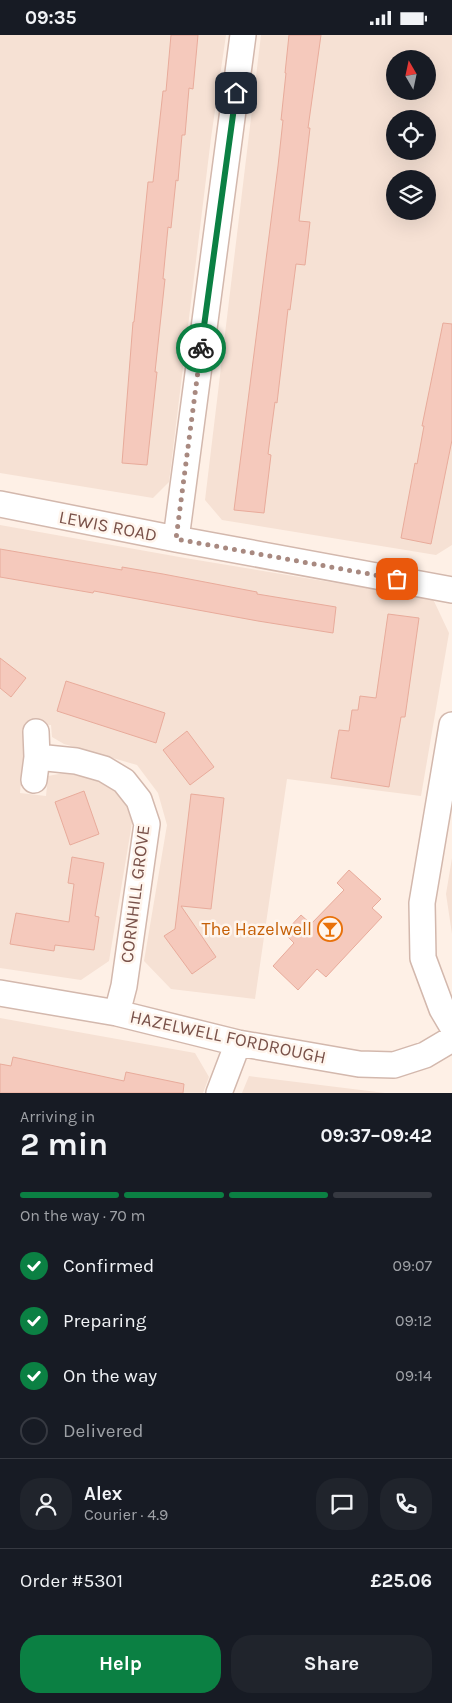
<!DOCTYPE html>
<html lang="en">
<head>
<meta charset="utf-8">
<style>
  body { margin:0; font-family:Karla,sans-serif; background:#20242c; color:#f1f3f6; height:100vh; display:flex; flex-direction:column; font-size:19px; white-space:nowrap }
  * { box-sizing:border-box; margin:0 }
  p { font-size:16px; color:#9ea1a6 }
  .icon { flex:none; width:28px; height:28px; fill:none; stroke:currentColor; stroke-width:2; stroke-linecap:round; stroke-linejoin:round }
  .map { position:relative; height:1058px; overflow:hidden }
  .drawer { display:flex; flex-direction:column; background:#171b24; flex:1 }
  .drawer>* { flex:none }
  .needle { width:32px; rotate:351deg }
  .tools { position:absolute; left:386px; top:15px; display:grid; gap:10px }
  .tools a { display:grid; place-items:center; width:50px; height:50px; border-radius:50%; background:#171b24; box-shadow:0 5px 20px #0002; font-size:25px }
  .pin { position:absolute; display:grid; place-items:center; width:42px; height:42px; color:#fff; margin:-21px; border-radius:10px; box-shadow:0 2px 8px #0006 }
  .courier { position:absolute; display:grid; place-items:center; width:50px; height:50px; margin:-25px; border:4px solid #0b8043; border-radius:50%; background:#fff; color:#222; box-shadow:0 1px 6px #0007 }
  .head em { font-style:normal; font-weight:700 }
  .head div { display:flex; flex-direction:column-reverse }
  .head { display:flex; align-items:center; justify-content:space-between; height:85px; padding:0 20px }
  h1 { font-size:32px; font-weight:700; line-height:38px }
  .bar { display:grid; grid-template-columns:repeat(4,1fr); gap:8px 5px; align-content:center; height:60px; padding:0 20px }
  .bar i { height:6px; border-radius:4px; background:#363941 }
  .bar .selected { background:#0b8043 }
  .bar p { grid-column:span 4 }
  .line { display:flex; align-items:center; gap:12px; padding:0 20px; border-top:1px solid #363941 }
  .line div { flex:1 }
  .round { display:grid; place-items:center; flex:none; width:52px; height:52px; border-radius:20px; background:#20242c }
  ol { padding:0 20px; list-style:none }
  li { display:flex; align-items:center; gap:15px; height:55px }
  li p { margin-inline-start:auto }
  li .icon { padding:5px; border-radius:50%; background:#0b8043; color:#fff; stroke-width:4 }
  li:last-child { color:#9ea1a6 }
  li i { width:28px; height:28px; border:2px solid #363941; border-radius:50% }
  .cta { display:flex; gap:10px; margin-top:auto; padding:10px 20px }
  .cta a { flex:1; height:58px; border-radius:20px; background:#0b8043; color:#fff; font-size:20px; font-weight:700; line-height:58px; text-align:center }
  .cta a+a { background:#20242c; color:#f1f3f6 }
  .status { display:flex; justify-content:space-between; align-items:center; height:35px; padding:0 25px; background:#171b24; direction:ltr }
  .status svg { height:14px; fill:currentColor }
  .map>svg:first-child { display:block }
  .residential { fill:#f6e1d4; fill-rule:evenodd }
  .building { fill:#f5c9bc; stroke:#e8ab9b }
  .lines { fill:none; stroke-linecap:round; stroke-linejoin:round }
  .street-casing { stroke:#d3b8ad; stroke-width:28 }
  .street { stroke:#fff; stroke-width:25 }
  .done { stroke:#a88980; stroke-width:5; stroke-dasharray:0 9 }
  .route { stroke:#0b8043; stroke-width:6 }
  .labels { text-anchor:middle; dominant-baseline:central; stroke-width:5; stroke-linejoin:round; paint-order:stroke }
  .street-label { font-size:18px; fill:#795149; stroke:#fff5ed }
  .food-label { font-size:18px; fill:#c56008; stroke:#fff5ed; text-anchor:end }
</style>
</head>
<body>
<div class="status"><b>09:35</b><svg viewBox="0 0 49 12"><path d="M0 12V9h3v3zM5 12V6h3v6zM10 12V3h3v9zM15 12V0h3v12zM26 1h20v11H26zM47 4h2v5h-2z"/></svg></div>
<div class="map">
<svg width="452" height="1058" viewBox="0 0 452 1058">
  <rect width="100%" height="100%" fill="#fef0e6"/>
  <path class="residential" d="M 0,0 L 226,0 L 211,103 L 169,447 L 153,463 L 0,438 Z
    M 261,0 L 452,0 L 452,510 L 436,520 L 222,485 L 205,465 ZM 395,24 L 428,24 L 428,56 L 395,56 ZM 395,84 L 428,84 L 428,116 L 395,116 ZM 395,144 L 428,144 L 428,176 L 395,176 Z
    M 0,490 L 185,523 L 433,564 L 449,598 L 421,761 L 287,744 L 255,964 L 171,954 L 144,926 L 167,790 L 158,758 L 137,730 L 64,709 L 52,702 L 51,690 L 26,689 L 20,758 L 46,761 L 48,741 L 64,738 L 102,745 L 124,758 L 133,782 L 109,926 L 81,945 L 0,933 Z
    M 452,823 L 452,899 L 446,859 Z
    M 0,983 L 195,1018 L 209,1042 L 203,1058 L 0,1058 Z
    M 249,1041 L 385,1058 L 242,1058 Z"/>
  <path class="building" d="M 171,0 L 198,0 L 193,54 L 189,53 L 185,100 L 182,100 L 178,146 L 176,145 L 171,193 L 168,192 L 163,244 L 165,244 L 155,337 L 157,337 L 147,430 L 122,428 L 133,287 L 134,287 L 148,147 L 153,147 L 163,56 L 166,56 Z
    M 289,0 L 321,0 L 308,93 L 310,93 L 299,186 L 310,187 L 305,230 L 296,229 L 290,275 L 288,274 L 277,368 L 275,367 L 268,419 L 271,420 L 264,478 L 234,475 L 278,131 L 283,85 L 281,85 L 286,38 L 285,38 Z
    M 443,288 L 452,289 L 452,405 L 431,509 L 401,503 L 415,428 L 417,429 L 424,391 L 422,391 Z
    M 0,514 L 122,535 L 122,532 L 163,539 L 257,557 L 257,559 L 336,572 L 333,598 L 258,586 L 94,556 L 93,558 L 0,542 Z
    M 388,579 L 419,583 L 405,682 L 401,682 L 389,752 L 331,743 L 339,695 L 349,696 L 352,675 L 358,675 L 360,661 L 376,663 Z
    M 0,623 L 26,643 L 11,662 L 0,653 Z
    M 66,646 L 165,678 L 156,708 L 57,676 Z
    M 187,696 L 214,732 L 190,750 L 163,715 Z
    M 84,756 L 99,799 L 70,810 L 55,767 Z
    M 191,759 L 224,763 L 211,874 L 181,871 L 216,922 L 192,939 L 164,901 L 175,894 Z
    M 72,822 L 104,828 L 95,881 L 99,882 L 94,915 L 55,910 L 54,916 L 10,909 L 16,878 L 69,887 L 74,849 L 68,848 Z
    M 349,835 L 381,864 L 372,873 L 382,882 L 326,942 L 317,934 L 298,955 L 273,931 L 294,908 L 284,898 L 301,880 L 311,889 L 344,855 L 337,848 Z
    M 13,1022 L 124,1046 L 126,1037 L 184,1049 L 183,1058 L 0,1058 L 0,1029 L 11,1031 Z"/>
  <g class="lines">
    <defs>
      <path id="street" d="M 0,469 L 176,504 L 452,555
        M 176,504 L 243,0
        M 452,690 L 422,868 L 423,923 L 442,974 L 452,991
        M 36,697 L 37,722
        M 34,745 L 37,722 L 76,726 L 104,734 L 124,746 L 139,765 L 147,789 L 124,951 L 117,978
        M 0,958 L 117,978 L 238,1008 L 359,1029 L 394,1030 L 425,1020 L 452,1004
        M 219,1058 L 238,1008"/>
    </defs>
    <use href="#street" class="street-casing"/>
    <use href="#street" class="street"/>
  </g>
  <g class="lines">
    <path class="done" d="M 201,313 L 176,504 L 397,544"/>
    <path class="route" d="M 201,313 L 236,58"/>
  </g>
  <defs>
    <symbol id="bar-ring" viewBox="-11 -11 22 22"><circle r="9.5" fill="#fff5ed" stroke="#e8710a" stroke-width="1.5"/><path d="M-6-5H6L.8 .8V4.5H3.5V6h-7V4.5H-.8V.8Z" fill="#e8710a"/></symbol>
  </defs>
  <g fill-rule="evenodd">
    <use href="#bar-ring" x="316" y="880" width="28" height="28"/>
  </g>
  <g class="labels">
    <g class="street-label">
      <text transform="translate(108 491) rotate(11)">LEWIS ROAD</text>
      <text transform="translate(135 859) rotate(-83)">CORNHILL GROVE</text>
      <text transform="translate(228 1002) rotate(12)">HAZELWELL FORDROUGH</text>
    </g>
    <g class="food-label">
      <text x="312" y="894">The Hazelwell</text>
    </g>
  </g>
</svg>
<div class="tools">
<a><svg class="needle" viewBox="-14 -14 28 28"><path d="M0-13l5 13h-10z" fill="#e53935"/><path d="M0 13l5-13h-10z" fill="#9ea1a6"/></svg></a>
<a><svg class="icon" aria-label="locate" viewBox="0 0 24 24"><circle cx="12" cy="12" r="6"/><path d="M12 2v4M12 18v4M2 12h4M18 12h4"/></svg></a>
<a><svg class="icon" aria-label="layers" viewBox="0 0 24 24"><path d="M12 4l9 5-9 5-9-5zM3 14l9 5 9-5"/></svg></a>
</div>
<div class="pin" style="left:397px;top:544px;background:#ea580c"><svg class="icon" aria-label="bag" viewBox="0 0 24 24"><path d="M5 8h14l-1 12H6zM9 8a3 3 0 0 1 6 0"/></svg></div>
<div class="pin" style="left:236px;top:58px;background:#1f2937"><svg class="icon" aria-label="home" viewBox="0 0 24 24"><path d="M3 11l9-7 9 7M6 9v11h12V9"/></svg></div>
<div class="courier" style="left:201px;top:313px"><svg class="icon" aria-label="bike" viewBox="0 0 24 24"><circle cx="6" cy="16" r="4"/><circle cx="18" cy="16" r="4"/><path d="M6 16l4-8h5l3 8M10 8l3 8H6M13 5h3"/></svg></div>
</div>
<section class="drawer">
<div class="head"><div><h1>2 min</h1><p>Arriving in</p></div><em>09:37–09:42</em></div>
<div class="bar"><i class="selected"></i><i class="selected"></i><i class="selected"></i><i></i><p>On the way · 70 m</p></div>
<ol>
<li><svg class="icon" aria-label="check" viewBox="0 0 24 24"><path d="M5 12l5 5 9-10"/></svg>Confirmed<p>09:07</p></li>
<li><svg class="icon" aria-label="check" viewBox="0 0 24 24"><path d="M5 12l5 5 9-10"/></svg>Preparing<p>09:12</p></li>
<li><svg class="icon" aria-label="check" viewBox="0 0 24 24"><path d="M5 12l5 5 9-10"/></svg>On the way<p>09:14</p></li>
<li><i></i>Delivered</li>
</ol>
<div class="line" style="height:90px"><a class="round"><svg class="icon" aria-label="person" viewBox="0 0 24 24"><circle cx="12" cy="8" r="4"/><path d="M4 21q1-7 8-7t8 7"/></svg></a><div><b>Alex</b><p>Courier · 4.9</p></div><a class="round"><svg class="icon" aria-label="chat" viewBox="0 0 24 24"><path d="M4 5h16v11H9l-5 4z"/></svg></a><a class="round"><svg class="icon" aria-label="phone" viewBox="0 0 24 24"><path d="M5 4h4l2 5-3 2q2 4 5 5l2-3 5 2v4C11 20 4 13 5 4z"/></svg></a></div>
<div class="line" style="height:65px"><div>Order #5301</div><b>£25.06</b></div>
<div class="cta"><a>Help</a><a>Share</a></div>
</section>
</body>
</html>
